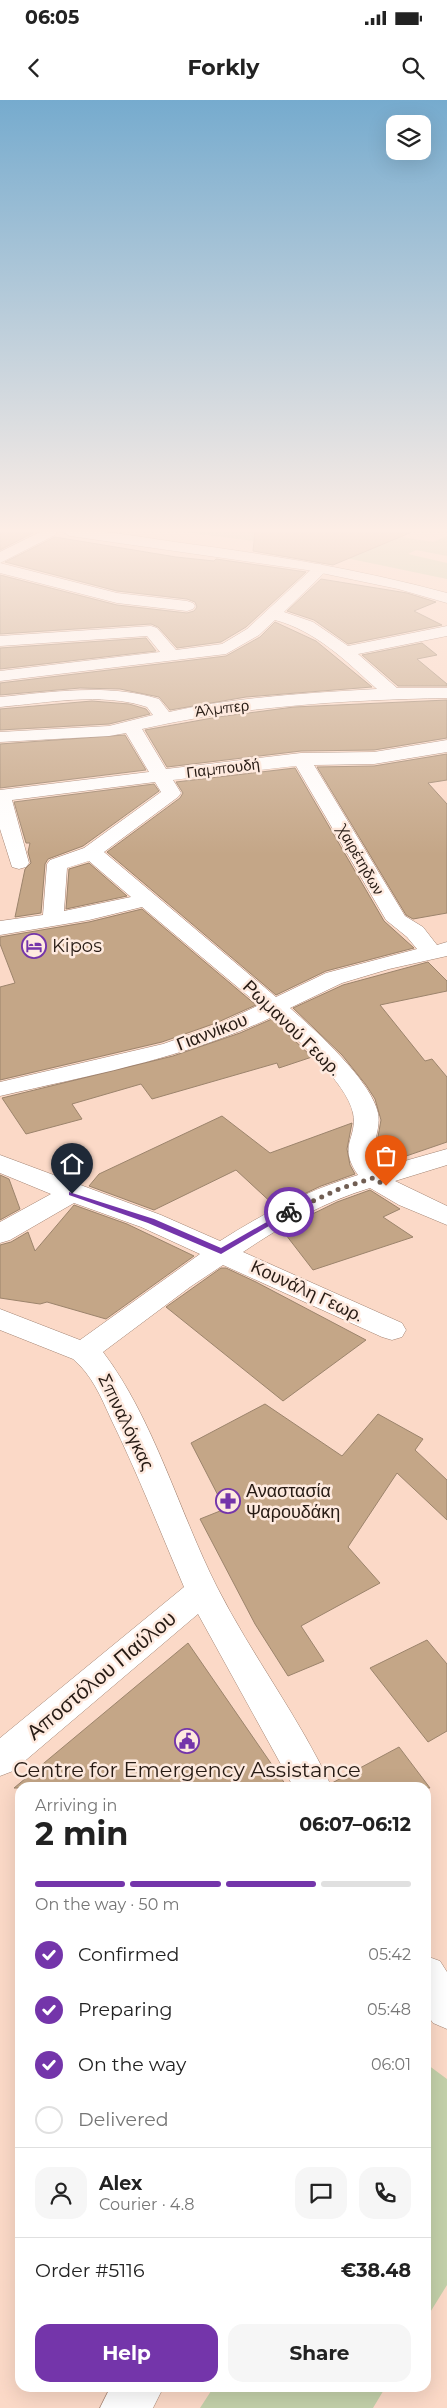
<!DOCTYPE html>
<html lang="en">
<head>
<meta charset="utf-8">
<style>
  body { margin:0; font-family:Montserrat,sans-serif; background:#f6f6f6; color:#222; height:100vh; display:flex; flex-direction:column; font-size:19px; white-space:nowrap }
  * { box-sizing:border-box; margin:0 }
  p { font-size:16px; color:#767676 }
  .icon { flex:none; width:28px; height:28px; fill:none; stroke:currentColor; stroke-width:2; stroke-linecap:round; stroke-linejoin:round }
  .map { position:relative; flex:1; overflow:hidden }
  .side { position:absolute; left:15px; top:1682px; width:416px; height:610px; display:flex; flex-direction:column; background:#fff; border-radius:15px; box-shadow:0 5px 20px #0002 }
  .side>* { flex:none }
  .buttons { position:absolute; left:386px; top:15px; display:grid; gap:10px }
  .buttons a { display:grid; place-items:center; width:45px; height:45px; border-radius:10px; background:#fff; box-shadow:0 5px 20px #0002; font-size:25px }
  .pin { position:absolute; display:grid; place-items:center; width:42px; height:42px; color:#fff; margin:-51px -21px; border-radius:50% 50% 50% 0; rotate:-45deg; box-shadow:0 0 5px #0007 }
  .pin .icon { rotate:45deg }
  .courier { position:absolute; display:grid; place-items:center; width:50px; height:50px; margin:-25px; border:4px solid #7435aa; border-radius:50%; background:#fff; color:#222; box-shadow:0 1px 6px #0007 }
  .overview em { font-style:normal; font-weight:700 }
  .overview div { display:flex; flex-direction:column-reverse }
  .overview { display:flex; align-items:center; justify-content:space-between; height:85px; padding:0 20px }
  h1 { font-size:32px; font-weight:700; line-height:38px }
  .bar { display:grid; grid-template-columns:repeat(4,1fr); gap:8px 5px; align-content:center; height:60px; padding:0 20px }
  .bar i { height:6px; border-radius:4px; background:#e0e0e0 }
  .bar .selected { background:#7435aa }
  .bar p { grid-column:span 4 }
  .line { display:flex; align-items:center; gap:12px; padding:0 20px; border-top:1px solid #e0e0e0 }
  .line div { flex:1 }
  .round { display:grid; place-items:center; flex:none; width:52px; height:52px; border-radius:15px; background:#f6f6f6 }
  ol { padding:0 20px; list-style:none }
  li { display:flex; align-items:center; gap:15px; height:55px }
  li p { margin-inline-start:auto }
  li .icon { padding:5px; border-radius:50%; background:#7435aa; color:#fff; stroke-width:4 }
  li:last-child { color:#767676 }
  li i { width:28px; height:28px; border:2px solid #e0e0e0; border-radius:50% }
  .primary-button { display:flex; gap:10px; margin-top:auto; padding:10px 20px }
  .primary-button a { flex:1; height:58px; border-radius:15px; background:#7435aa; color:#fff; font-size:20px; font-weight:700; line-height:58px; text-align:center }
  .primary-button a+a { background:#f6f6f6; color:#222 }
  .status { display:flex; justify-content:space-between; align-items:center; height:35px; padding:0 25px; background:#fff; direction:ltr }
  .status svg { height:14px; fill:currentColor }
  header { display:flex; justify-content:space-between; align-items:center; height:65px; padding:0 20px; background:#fff; font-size:22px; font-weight:700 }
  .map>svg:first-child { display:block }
  .green { fill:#c3d0a9 }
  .building { fill:#c4a687; stroke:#9c846c }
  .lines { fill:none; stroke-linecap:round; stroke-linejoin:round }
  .minor-casing { stroke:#a28372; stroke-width:1 }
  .secondary-casing { stroke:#a28372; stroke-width:1 }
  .minor { fill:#fff; fill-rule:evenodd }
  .secondary { fill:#fff; fill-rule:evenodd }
  .route { fill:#7435aa }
  .done { stroke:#715e53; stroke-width:5; stroke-dasharray:0 9 }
  .labels { text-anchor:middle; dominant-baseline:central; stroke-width:5; stroke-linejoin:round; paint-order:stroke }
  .far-street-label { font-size:15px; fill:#271b14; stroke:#feeadf }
  .poi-label { font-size:18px; fill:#271b14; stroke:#feeadf; text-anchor:start }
  .street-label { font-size:18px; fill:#271b14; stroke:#feeadf }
  .near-street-label { font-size:21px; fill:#271b14; stroke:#feeadf }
  .near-poi-label { font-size:21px; fill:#271b14; stroke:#feeadf }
</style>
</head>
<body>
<div class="status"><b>06:05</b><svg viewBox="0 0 49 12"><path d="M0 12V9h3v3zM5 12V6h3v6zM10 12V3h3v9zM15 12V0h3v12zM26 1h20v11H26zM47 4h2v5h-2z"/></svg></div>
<header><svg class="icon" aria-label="back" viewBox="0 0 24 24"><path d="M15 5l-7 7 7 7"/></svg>Forkly<svg class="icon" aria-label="search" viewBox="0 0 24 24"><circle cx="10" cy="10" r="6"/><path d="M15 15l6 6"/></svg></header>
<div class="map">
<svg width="447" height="2308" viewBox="0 0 447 2308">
  <rect width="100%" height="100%" fill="#fbd9c7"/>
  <path class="green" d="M 183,432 L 371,432 L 433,442 L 447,436 L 447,456 L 416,450 L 408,454 L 447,463 L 447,479 L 279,444 Z
    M 428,1965 L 447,1979 L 447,2185 L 426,2219 L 426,1968 Z
    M 213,2288 L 385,2288 L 373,2308 L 200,2308 Z"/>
  <path class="building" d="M 0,432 L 23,432 L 33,433 L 0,450 Z
    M 255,432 L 412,432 L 333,465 L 253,451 Z
    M 55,437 L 176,457 L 214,461 L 216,459 L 306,472 L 246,527 L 221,542 L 177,548 L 158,527 L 151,524 L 0,534 L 0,475 L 117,505 L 187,513 L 194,511 L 197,507 L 195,502 L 187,499 L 117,491 L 5,462 Z
    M 321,479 L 407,493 L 436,502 L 414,511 L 442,525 L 348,544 L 314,520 L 287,511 Z
    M 275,522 L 316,541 L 372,587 L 246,597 L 170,610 L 159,597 L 120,589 L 80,588 L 0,595 L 0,583 L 226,556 L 260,537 Z
    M 146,538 L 156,551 L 0,569 L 0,548 Z
    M 422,543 L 437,555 L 417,559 L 447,584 L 447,586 L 398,586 L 362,555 Z
    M 447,600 L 447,638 L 374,650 L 301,651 L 167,667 L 145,630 L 218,617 L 294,607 Z
    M 92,601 L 129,604 L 146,609 L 150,614 L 109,624 L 0,630 L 0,609 Z
    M 125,635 L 146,670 L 0,688 L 0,644 Z
    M 447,654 L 447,680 L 428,683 L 447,704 L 447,813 L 413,819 L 406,815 L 317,667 L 374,666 Z
    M 295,668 L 384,821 L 414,848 L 326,871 L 276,895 L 107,752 L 180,698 L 183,693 L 176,682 Z
    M 154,684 L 159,691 L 83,746 L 48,759 L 45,764 L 41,813 L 15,817 L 25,769 L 31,763 L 28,752 L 30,743 L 26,743 L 14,702 Z
    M 89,763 L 127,796 L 66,809 L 69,769 Z
    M 142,809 L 256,905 L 216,923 L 162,942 L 0,980 L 0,887 L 15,883 L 0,844 L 0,837 L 89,822 Z
    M 428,862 L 447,881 L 447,891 L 380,905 L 425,961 L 432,959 L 447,977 L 447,1042 L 380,1065 L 376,1048 L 381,1020 L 375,999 L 366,985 L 342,955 L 293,908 L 343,885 Z
    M 272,919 L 312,957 L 279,968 L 277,963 L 152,999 L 141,984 L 72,1004 L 82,1019 L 26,1034 L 2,998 L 173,956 L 240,933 Z
    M 222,1016 L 270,1053 L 352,1023 L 347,1049 L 350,1065 L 355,1074 L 321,1086 L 276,1107 L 236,1070 L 154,1110 L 89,1086 L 99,1074 Z
    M 0,1075 L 9,1079 L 20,1109 L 0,1120 Z
    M 370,1090 L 400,1109 L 383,1117 L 413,1137 L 313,1170 L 286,1135 L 302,1130 L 294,1123 L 337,1102 Z
    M 74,1105 L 127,1124 L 194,1156 L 106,1219 L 47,1202 L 40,1204 L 0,1198 L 0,1145 L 11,1142 L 28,1132 L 35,1151 Z
    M 221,1168 L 226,1168 L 256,1182 L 366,1240 L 283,1301 L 166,1207 Z
    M 265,1304 L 342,1356 L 378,1314 L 423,1339 L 415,1350 L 447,1380 L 447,1420 L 397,1373 L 348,1447 L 380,1483 L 301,1526 L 324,1561 L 288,1576 L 255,1524 L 200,1419 L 225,1409 L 191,1343 Z
    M 427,1540 L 447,1564 L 447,1631 L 428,1642 L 370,1568 Z
    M 188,1543 L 288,1688 L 14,1688 Z
    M 399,1647 L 430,1688 L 334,1688 L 332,1683 Z"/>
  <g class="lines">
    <defs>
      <path id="minor" d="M 40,432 L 57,432 L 55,435 L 0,463 L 0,452 Z
        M 0,463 L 117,493 L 187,501 L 193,503 L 195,506 L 193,509 L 187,511 L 117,503 L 0,473 Z
        M 320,464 L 328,469 L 325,472 L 284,512 L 313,522 L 348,546 L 447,526 L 447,536 L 358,554 L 397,588 L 447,588 L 447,598 C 345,600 242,606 142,629 L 166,669 L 301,653 L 374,652 L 447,640 L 447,652 L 374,664 L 314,665 L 405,816 L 423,827 L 437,845 L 447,842 L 447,856 L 389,869 L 342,883 L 290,908 C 315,930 371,980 378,1013 C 382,1033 366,1049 380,1068 L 447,1049 L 447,1065 L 395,1081 L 447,1106 L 447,1125 L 399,1105 L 370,1088 C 324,1102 283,1125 243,1152 L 402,1223 L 406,1230 L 402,1237 L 392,1240 L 382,1237 L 223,1165 L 190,1187 L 103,1252 C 154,1319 179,1412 217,1487 C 252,1556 300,1618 332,1688 L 294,1688 L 198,1514 L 13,1671 L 0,1676 L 0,1638 L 184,1487 C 160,1431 138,1374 111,1319 C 101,1297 92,1275 73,1259 L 0,1230 L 0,1209 L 80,1240 L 200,1154 L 141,1127 L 74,1103 L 10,1140 L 0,1143 L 0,1122 L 51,1094 L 0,1073 L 0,1055 L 161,1115 L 220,1141 C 264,1113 308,1090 358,1075 C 337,1045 358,1039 353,1013 C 347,983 295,937 272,917 C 186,958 92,975 0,996 L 0,982 L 163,944 L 217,925 L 259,905 L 142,807 L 89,820 L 0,835 L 0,821 L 43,815 L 47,764 L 50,760 L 84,748 L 161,692 L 155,682 L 12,700 L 29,763 L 26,767 L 19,769 L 12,767 L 0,729 L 0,690 L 149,672 L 126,633 L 109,636 L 0,642 L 0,632 L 109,626 L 153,615 L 147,607 C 101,592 46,603 0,607 L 0,597 C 52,592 108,583 159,599 L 169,612 C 236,597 308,593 377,589 C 346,561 316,531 275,520 L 259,535 L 226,554 L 0,581 L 0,571 L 160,552 L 147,536 L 0,546 L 0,536 L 151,526 L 157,528 L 176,550 L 222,544 L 247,529 L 315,466 ZM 296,666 L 386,820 L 407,837 L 417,849 L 326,873 L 276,897 L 104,752 L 178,697 L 181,693 L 173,680 ZM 89,761 L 131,797 L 64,811 L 67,768 Z
        M 426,1856 L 440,1861 L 447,1872 L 447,1929 L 433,1923 L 426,1913 Z
        M 110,2288 L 163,2288 L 153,2308 L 100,2308 Z"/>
      <path id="secondary" d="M 63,432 C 99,428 139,437 175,442 C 267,454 358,469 447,493 L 447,503 L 398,489 L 307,470 L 70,436 Z"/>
    </defs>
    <use href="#minor" class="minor-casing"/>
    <use href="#secondary" class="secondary-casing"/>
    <use href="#minor" class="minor"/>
    <use href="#secondary" class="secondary"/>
  </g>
  <linearGradient id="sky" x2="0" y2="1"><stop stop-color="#76abce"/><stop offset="0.57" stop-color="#fdeee6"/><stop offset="1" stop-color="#fdeee6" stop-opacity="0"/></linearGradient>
  <rect width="447" height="755" fill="url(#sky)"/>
  <path class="route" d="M 69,1092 L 154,1119 L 221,1148 L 286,1111 L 293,1112 L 221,1154 L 148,1123 L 69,1095 Z"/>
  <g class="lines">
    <path class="done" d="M 289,1112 L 339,1089 L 373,1078 L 386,1086"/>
  </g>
  <defs>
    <symbol id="hotel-ring" viewBox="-11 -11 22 22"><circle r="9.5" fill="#feeadf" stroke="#7435aa" stroke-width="1.5"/><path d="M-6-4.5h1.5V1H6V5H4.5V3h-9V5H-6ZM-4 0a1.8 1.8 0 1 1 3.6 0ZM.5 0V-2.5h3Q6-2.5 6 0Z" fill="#7435aa"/></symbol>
    <symbol id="pharmacy-ring" viewBox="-11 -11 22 22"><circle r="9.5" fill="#feeadf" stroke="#7435aa" stroke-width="1.5"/><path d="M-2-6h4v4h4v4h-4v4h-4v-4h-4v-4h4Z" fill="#7435aa"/></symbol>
    <symbol id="civic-ring" viewBox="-11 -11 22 22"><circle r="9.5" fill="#feeadf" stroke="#7435aa" stroke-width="1.5"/><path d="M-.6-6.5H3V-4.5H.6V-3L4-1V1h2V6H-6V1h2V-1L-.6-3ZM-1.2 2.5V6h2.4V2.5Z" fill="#7435aa"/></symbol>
  </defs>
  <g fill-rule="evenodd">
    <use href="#hotel-ring" x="20" y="832" width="28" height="28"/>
    <use href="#pharmacy-ring" x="214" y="1387" width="28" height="28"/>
    <use href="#civic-ring" x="173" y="1627" width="28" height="28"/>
  </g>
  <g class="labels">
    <g class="far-street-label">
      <text transform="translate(222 608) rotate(-7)">Άλμπερ</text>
      <text transform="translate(223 668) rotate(-7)">Γιαμπουδή</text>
      <text transform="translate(361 760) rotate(60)">Χαιρέτηδων</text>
    </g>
    <g class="poi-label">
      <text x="52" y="846">Kipos</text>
      <text x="246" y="1391">Αναστασία<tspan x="246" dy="21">Ψαρουδάκη</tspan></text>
    </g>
    <g class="street-label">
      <text transform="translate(292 928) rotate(44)">Ρωμανού Γεωρ.</text>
      <text transform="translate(212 932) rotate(-21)">Γιαννίκου</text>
      <text transform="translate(307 1191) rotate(25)">Κουνάλη Γεωρ.</text>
      <text transform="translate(126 1322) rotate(64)">Σπιναλόγκας</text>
    </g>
    <g class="near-street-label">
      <text transform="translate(101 1575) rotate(-40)">Αποστόλου Παύλου</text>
    </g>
    <g class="near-poi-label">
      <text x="187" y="1669">Centre for Emergency Assistance</text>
    </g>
  </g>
</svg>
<div class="buttons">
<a><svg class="icon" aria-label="layers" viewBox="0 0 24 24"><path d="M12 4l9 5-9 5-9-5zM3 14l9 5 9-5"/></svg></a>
</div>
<div class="pin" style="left:386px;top:1086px;background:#ea580c"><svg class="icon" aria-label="bag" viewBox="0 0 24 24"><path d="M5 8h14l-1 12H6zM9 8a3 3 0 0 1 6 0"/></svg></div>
<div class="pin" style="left:72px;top:1094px;background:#1f2937"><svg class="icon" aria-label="home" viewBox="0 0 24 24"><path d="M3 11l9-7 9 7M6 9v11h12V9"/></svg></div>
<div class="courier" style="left:289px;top:1112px"><svg class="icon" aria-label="bike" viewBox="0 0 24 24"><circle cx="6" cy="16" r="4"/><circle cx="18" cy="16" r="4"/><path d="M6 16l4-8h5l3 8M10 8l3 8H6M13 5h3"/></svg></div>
<section class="side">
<div class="overview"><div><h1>2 min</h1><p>Arriving in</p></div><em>06:07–06:12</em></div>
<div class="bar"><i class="selected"></i><i class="selected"></i><i class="selected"></i><i></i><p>On the way · 50 m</p></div>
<ol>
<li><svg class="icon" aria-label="check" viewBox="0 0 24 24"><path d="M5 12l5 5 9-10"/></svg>Confirmed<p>05:42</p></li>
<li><svg class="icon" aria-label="check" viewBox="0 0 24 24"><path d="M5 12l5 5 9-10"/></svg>Preparing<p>05:48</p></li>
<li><svg class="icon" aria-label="check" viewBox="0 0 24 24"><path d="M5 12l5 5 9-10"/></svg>On the way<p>06:01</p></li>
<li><i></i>Delivered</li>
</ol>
<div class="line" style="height:90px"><a class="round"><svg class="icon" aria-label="person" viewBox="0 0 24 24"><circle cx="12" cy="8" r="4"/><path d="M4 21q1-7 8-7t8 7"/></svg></a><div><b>Alex</b><p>Courier · 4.8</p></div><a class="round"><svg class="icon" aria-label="chat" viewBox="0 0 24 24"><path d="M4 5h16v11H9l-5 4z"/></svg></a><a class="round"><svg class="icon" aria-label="phone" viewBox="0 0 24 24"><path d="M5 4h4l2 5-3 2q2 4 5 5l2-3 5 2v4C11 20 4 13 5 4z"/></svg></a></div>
<div class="line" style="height:65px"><div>Order #5116</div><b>€38.48</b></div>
<div class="primary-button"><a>Help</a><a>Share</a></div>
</section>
</div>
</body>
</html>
